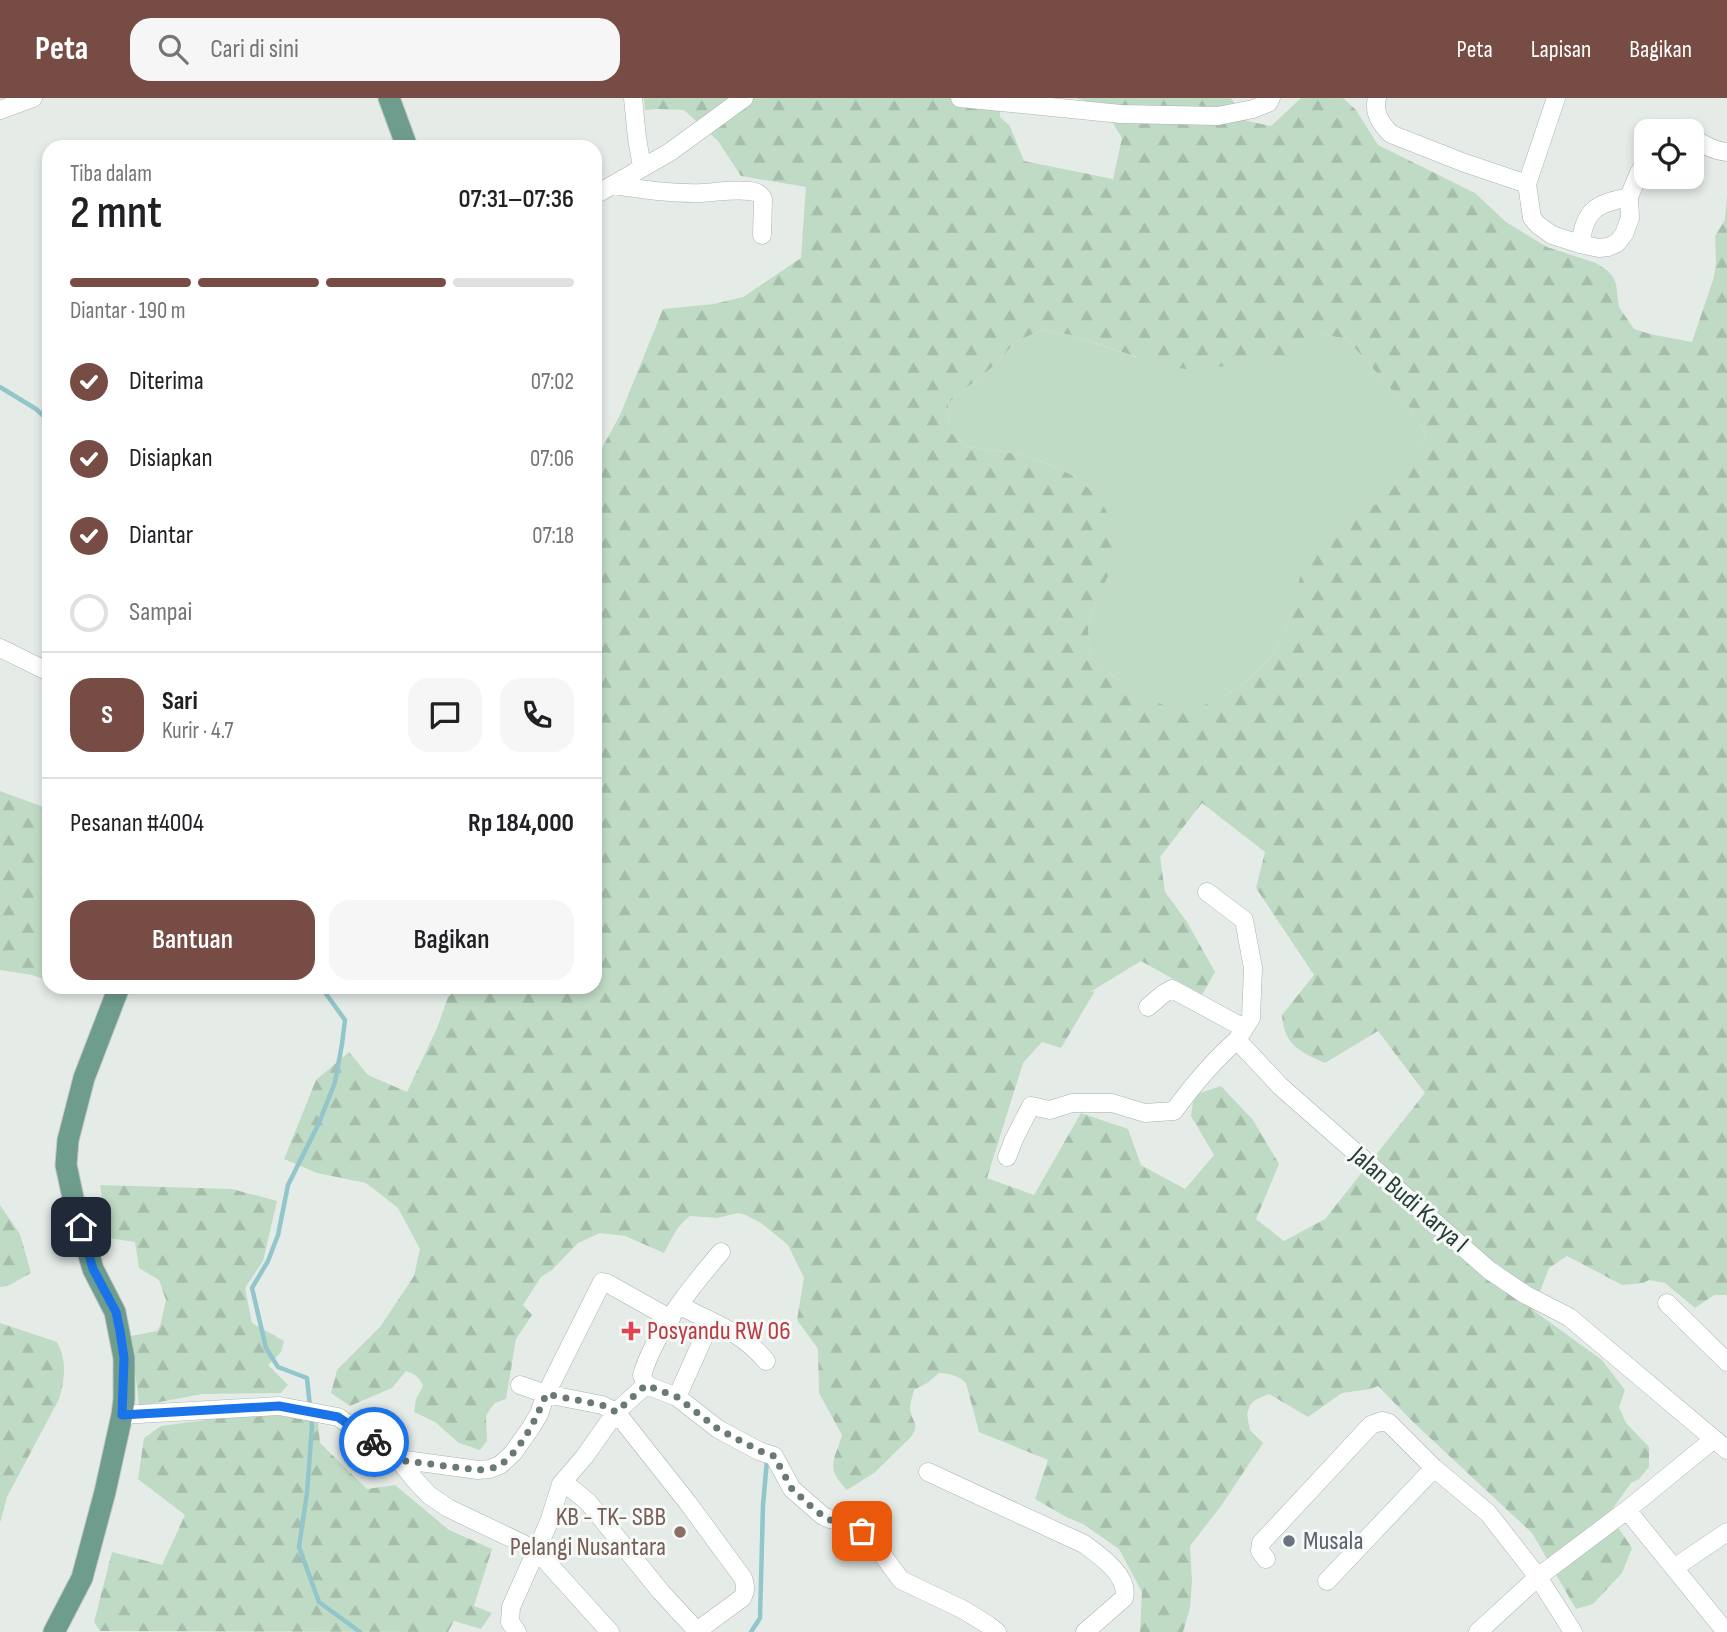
<!DOCTYPE html>
<html lang="id">
<head>
<meta charset="utf-8">
<style>
  body { margin:0; font-family:"Sofia Sans Condensed",sans-serif; background:#f6f6f6; color:#202124; height:100vh; display:flex; flex-direction:column; font-size:26px; white-space:nowrap }
  * { box-sizing:border-box; margin:0 }
  p { font-size:23px; color:#757577 }
  .icon { flex:none; width:38px; height:38px; fill:none; stroke:currentColor; stroke-width:2; stroke-linecap:round; stroke-linejoin:round }
  .map { position:relative; flex:1; overflow:hidden }
  .drawer { position:absolute; left:42px; top:42px; width:560px; height:854px; display:flex; flex-direction:column; background:#fff; border-radius:21px; box-shadow:0 4px 10px #0003 }
  .drawer>* { flex:none }
  .controls { position:absolute; left:1634px; top:21px; display:grid; gap:14px }
  .controls a { display:grid; place-items:center; width:70px; height:70px; border-radius:14px; background:#fff; box-shadow:0 4px 10px #0003; font-size:35px }
  .pin { position:absolute; display:grid; place-items:center; width:60px; height:60px; color:#fff; margin:-30px; border-radius:14px; box-shadow:0 4px 10px #0006 }
  .courier { position:absolute; display:grid; place-items:center; width:70px; height:70px; margin:-35px; border:5px solid #1a73e8; border-radius:50%; background:#fff; color:#222; box-shadow:0 2px 9px #0007 }
  .head em { font-style:normal; font-weight:600 }
  .head div { display:flex; flex-direction:column-reverse }
  .head { display:flex; align-items:center; justify-content:space-between; height:119px; padding:0 28px }
  h1 { font-size:46px; font-weight:600; line-height:52px }
  .bar { display:grid; grid-template-columns:repeat(4,1fr); gap:10px 7px; align-content:center; height:84px; padding:0 28px }
  .bar i { height:9px; border-radius:5px; background:#e0e0e0 }
  .bar .on { background:#774c45 }
  .bar p { grid-column:span 4 }
  .line { display:flex; align-items:center; gap:18px; padding:0 28px; border-top:2px solid #e0e0e0 }
  .line div { flex:1 }
  .round { display:grid; place-items:center; flex:none; width:74px; height:74px; border-radius:21px; background:#f6f6f6 }
  ol { padding:0 28px; list-style:none }
  li { display:flex; align-items:center; gap:21px; height:77px }
  li p { margin-inline-start:auto }
  li .icon { padding:7px; border-radius:50%; background:#774c45; color:#fff; stroke-width:4 }
  li:last-child { color:#757577 }
  li i { width:38px; height:38px; border:4px solid #e0e0e0; border-radius:50% }
  .action { display:flex; gap:14px; margin-top:auto; padding:14px 28px }
  .action a { flex:1; height:80px; border-radius:21px; background:#774c45; color:#fff; font-size:28px; font-weight:600; line-height:80px; text-align:center }
  .action a+a { background:#f6f6f6; color:#202124 }
  header { display:flex; align-items:center; gap:42px; box-sizing:border-box; height:98px; padding:0 35px; background:#774c45; color:#fff }
  header strong { font-size:33px }
  nav { display:flex; gap:38px; margin-inline-start:auto; font-size:24px }
  .search { width:490px; height:63px; background:#f6f6f6; display:flex; align-items:center; gap:18px; box-sizing:border-box; padding:0 24px; border-radius:21px; color:#757577; font-size:26px }
  .map>svg:first-child { display:block }
  .grass { fill:#c0dbc5 }
  .forest { fill:url(#forest-firs); fill-rule:evenodd }
  .lines { fill:none; stroke-linecap:round; stroke-linejoin:round }
  .stream { stroke:#93c6ca; stroke-width:4.5 }
  .minor-casing { stroke:#a8b4ae; stroke-width:19 }
  .major-casing { stroke:#c2c8c6; stroke-width:23 }
  .minor { stroke:#fff; stroke-width:18 }
  .major { stroke:#6e9c8d; stroke-width:21 }
  .done { stroke:#697a73; stroke-width:7; stroke-dasharray:0 12.6 }
  .route { stroke:#1a73e8; stroke-width:9 }
  .health-dot { fill:#e0444e; stroke:#f5f9f7; stroke-width:2.5 }
  .education-dot { fill:#8d6e63; stroke:#f5f9f7; stroke-width:2.5 }
  .worship-dot { fill:#6b7280; stroke:#f5f9f7; stroke-width:2.5 }
  .labels { text-anchor:middle; dominant-baseline:central; stroke-width:6; stroke-linejoin:round; paint-order:stroke }
  .street-label { font-size:26px; fill:#263c34; stroke:#f5f9f7 }
  .health-label { font-size:26px; fill:#be3a42; stroke:#f5f9f7; text-anchor:start }
  .education-label { font-size:26px; fill:#785e54; stroke:#f5f9f7; text-anchor:end }
  .worship-label { font-size:26px; fill:#5b616d; stroke:#f5f9f7; text-anchor:start }
</style>
</head>
<body>
<header>
<strong>Peta</strong>
<div class="search"><svg class="icon" aria-label="search" viewBox="0 0 24 24"><circle cx="10" cy="10" r="6"/><path d="M15 15l6 6"/></svg>Cari di sini</div>
<nav><a>Peta</a><a>Lapisan</a><a>Bagikan</a></nav>
</header>
<div class="map">
<svg width="1727" height="1534" viewBox="0 0 1727 1534">
  <defs>
    <pattern id="forest-firs" width="22" height="20" patternUnits="userSpaceOnUse" patternTransform="scale(1.75)"><rect width="22" height="20" fill="#c0dbc5"/><path d="M5 1l3.5 6h-7zM16 11l3.5 6h-7z" fill="#a5bdaa"/></pattern>
  </defs>
  <rect width="100%" height="100%" fill="#e5ece8"/>
  <path class="grass" d="M 1042,232 L 1071,237 L 1136,259 L 1316,235 L 1347,241 L 1390,290 L 1411,311 L 1426,338 L 1383,406 L 1356,411 L 1293,510 L 1284,538 L 1268,562 L 1247,583 L 1224,599 L 1197,611 L 1163,608 L 1112,577 L 1090,559 L 1088,530 L 1097,502 L 1078,380 L 1051,367 L 1023,357 L 966,348 L 949,333 L 948,305 L 996,266 L 1015,244 Z"/>
  <path class="forest" d="M 644,0 L 1000,0 L 1000,19 L 1010,28 L 1024,63 L 1113,81 L 1122,40 L 1102,8 L 1076,0 L 1231,0 L 1247,23 L 1271,28 L 1301,0 L 1343,0 L 1356,12 L 1378,47 L 1475,95 L 1506,124 L 1547,149 L 1596,165 L 1608,173 L 1613,179 L 1616,186 L 1619,209 L 1634,231 L 1650,236 L 1692,244 L 1714,179 L 1716,164 L 1715,138 L 1725,122 L 1727,98 L 1727,1197 L 1714,1197 L 1695,1210 L 1665,1185 L 1649,1182 L 1643,1185 L 1622,1187 L 1567,1158 L 1549,1170 L 1533,1212 L 1602,1262 L 1625,1292 L 1619,1309 L 1626,1325 L 1649,1349 L 1649,1369 L 1639,1381 L 1631,1385 L 1609,1416 L 1632,1450 L 1622,1475 L 1593,1506 L 1576,1511 L 1532,1435 L 1414,1325 L 1378,1288 L 1371,1291 L 1342,1295 L 1308,1319 L 1269,1296 L 1255,1302 L 1250,1307 L 1247,1316 L 1250,1332 L 1263,1345 L 1221,1408 L 1190,1448 L 1192,1483 L 1190,1510 L 1183,1534 L 1140,1534 L 1142,1494 L 1119,1451 L 1083,1426 L 1068,1420 L 1035,1401 L 1048,1362 L 979,1334 L 966,1285 C 959,1278 949,1275 939,1275 L 927,1285 L 914,1292 C 913,1297 910,1305 910,1310 C 911,1324 921,1325 911,1339 L 874,1375 L 847,1392 C 825,1369 834,1364 842,1337 L 819,1295 L 818,1251 L 797,1222 L 804,1180 L 788,1147 L 761,1125 L 746,1117 L 738,1115 L 717,1120 L 690,1118 C 675,1130 673,1139 664,1155 L 625,1138 L 600,1135 L 578,1145 L 552,1172 L 541,1179 L 523,1207 L 532,1217 L 516,1241 L 506,1301 L 495,1305 L 490,1311 L 486,1318 L 487,1343 L 480,1352 L 459,1345 L 435,1324 L 414,1314 L 416,1301 L 423,1288 C 419,1279 415,1276 406,1273 L 392,1290 L 350,1308 L 331,1295 L 337,1272 L 380,1229 L 414,1178 L 420,1151 L 398,1110 L 366,1085 L 317,1075 L 284,1061 L 316,982 L 349,954 L 368,977 L 407,994 L 437,930 L 448,899 L 460,889 L 595,889 L 595,363 L 620,317 L 663,211 L 714,206 L 743,199 L 801,160 L 806,89 L 741,78 L 718,43 L 684,12 L 658,11 L 645,12 ZM 1042,232 L 1071,237 L 1164,268 L 1193,272 L 1299,259 L 1316,235 L 1347,241 L 1390,290 L 1411,311 L 1426,338 L 1383,405 L 1356,411 L 1331,428 L 1313,450 L 1301,475 L 1293,510 L 1284,538 L 1268,562 L 1247,583 L 1224,599 L 1197,610 L 1163,607 L 1112,577 L 1090,559 L 1088,530 L 1097,502 L 1120,452 L 1113,424 L 1099,401 L 1078,380 L 1051,367 L 1023,357 L 966,348 L 949,333 L 948,305 L 996,266 L 1015,244 ZM 1202,705 L 1265,754 L 1256,790 L 1314,877 L 1282,917 C 1284,947 1300,954 1325,965 L 1378,933 L 1425,995 L 1325,1121 L 1284,1143 L 1256,1121 L 1279,1066 L 1253,1022 L 1221,988 L 1194,997 L 1191,1018 L 1214,1057 L 1185,1091 L 1141,1067 L 1128,1031 L 1081,1015 L 1034,1097 L 987,1080 L 1023,965 L 1042,944 L 1061,950 L 1095,893 L 1090,894 L 1141,863 L 1202,897 L 1215,874 L 1187,824 L 1165,794 L 1160,759 Z
    M 0,693 L 49,711 L 49,883 L 32,877 L 0,872 Z
    M 100,1087 L 232,1091 L 277,1103 L 263,1163 L 245,1190 L 252,1225 L 284,1243 L 281,1254 L 268,1267 L 288,1287 L 281,1295 L 202,1296 L 139,1308 L 131,1238 L 157,1233 L 160,1228 L 166,1202 L 159,1182 L 139,1170 L 135,1144 L 108,1140 Z
    M 0,1107 L 20,1136 L 31,1175 L 8,1188 L 0,1189 Z
    M 0,1225 L 57,1244 C 67,1263 65,1281 59,1301 L 7,1399 L 0,1425 Z
    M 263,1314 L 289,1317 L 318,1325 L 320,1345 L 367,1391 L 395,1387 L 449,1432 L 492,1451 L 474,1508 L 492,1515 L 481,1531 L 454,1523 L 448,1534 L 100,1533 L 94,1524 L 112,1454 L 162,1467 L 185,1417 L 138,1381 L 144,1340 L 161,1328 Z"/>
  <g class="lines">
    <path class="stream" d="M 0,289 L 36,311 L 49,323
      M 310,1309 L 307,1280 L 278,1269 L 266,1250 L 252,1190 L 268,1163 L 278,1137 L 288,1087 L 319,1025 L 335,984 L 342,946 L 345,922 L 321,889
      M 311,1318 L 312,1328 L 307,1395 L 299,1449 L 319,1504 L 360,1534
      M 751,1534 L 760,1520 L 763,1407 L 767,1362"/>
    <defs>
      <path id="minor" d="M 633,0 L 637,40 L 642,69
        M 960,0 L 1121,16 L 1218,18 L 1253,11 L 1268,5 L 1271,0
        M 1377,0 C 1373,15 1381,26 1391,36 L 1462,64 L 1527,86
        M 1556,0 L 1527,86 L 1532,120 L 1538,127 L 1552,137 L 1580,146 L 1599,150 L 1608,149 L 1617,145 L 1624,136 L 1630,120 L 1629,99 L 1639,75 L 1647,62
        M 0,12 L 33,0
        M 1692,39 C 1703,47 1714,53 1727,54
        M 614,87 C 643,92 671,96 701,95 C 717,94 734,91 750,93 C 756,94 760,95 763,101 L 762,137
        M 595,97 L 670,54 L 744,0
        M 1580,146 C 1586,110 1596,106 1629,99
        M 0,550 L 49,574
        M 1207,794 L 1244,822 L 1253,870 L 1251,920 L 1237,942 L 1280,988 L 1489,1172 L 1526,1197 L 1569,1219 L 1727,1352
        M 1148,909 L 1163,896 L 1172,891 L 1244,930
        M 1007,1059 L 1014,1041 L 1031,1008 L 1050,1012 L 1072,1005 L 1112,1005 L 1145,1015 L 1174,1013 C 1193,987 1213,963 1237,942
        M 721,1154 C 691,1189 656,1232 642,1277 L 646,1287 L 677,1299 L 718,1331 L 759,1353 L 774,1358 L 792,1391 L 823,1418 L 830,1421 L 851,1426 L 857,1429 L 879,1452 L 901,1482 L 964,1512 L 988,1527 L 997,1534
        M 1667,1205 L 1727,1264
        M 680,1208 C 712,1224 742,1234 766,1263
        M 520,1287 L 546,1296 L 602,1307 L 616,1314 L 688,1405 L 743,1480 C 746,1489 746,1493 742,1500 L 697,1533
        M 677,1299 L 711,1223
        M 122,1317 L 279,1308 L 338,1319 L 398,1361 L 415,1382 L 429,1397 L 448,1410 L 536,1452 L 610,1534
        M 398,1361 L 478,1372 L 490,1371 L 500,1367 L 513,1355 L 530,1331 L 539,1316 L 546,1296 L 602,1184 L 607,1185 L 671,1221
        M 928,1374 L 1084,1446 C 1099,1457 1130,1478 1124,1500 L 1085,1534
        M 561,1386 L 572,1391 L 588,1404 L 661,1494 L 698,1534
        M 1627,1412 L 1714,1341
        M 1266,1461 L 1260,1453 L 1261,1445 L 1371,1327 L 1382,1323 L 1389,1325 L 1434,1370 L 1488,1415 L 1538,1479 L 1573,1534
        M 1674,1470 L 1727,1434
        M 1327,1483 L 1434,1370
        M 517,1534 L 510,1524 L 511,1509 L 549,1424 L 561,1386 L 585,1358 L 616,1314 L 646,1287
        M 1478,1534 L 1538,1479 L 1627,1412 L 1726,1534"/>
      <path id="major" d="M 389,0 L 407,49
        M 54,1534 L 82,1480 L 105,1394 L 122,1317 L 124,1301 L 124,1260 L 115,1214 L 93,1171 L 75,1109 L 66,1067 L 68,1042 L 84,980 L 119,889"/>
    </defs>
    <use href="#minor" class="minor-casing"/>
    <use href="#major" class="major-casing"/>
    <use href="#minor" class="minor"/>
    <use href="#major" class="major"/>
  </g>
  <g class="lines">
    <path class="done" d="M 374,1344 L 398,1362 L 478,1372 C 485,1371 494,1371 500,1367 C 520,1354 538,1318 546,1296 L 602,1307 L 616,1314 L 646,1287 L 677,1299 L 718,1331 L 760,1353 L 774,1358 L 792,1391 L 816,1413 L 830,1422 L 851,1426 L 862,1433"/>
    <path class="route" d="M 81,1129 L 93,1171 L 116,1214 L 120,1233 L 124,1260 L 122,1317 L 279,1308 L 338,1319 L 374,1344"/>
  </g>
  <path class="health-dot" d="M627.5 1222.5h7v7h7v7h-7v7h-7v-7h-7v-7h7z"/>
  <circle class="education-dot" cx="680" cy="1434" r="7"/>
  <circle class="worship-dot" cx="1289" cy="1443" r="7"/>
  <g class="labels">
    <g class="street-label">
      <text transform="translate(1409 1102) rotate(41)">Jalan Budi Karya I</text>
    </g>
    <g class="health-label">
      <text x="647" y="1233">Posyandu RW 06</text>
    </g>
    <g class="education-label">
      <text x="666" y="1419">KB - TK- SBB<tspan x="666" dy="30">Pelangi Nusantara</tspan></text>
    </g>
    <g class="worship-label">
      <text x="1303" y="1443">Musala</text>
    </g>
  </g>
</svg>
<div class="controls">
<a><svg class="icon" aria-label="locate" viewBox="0 0 24 24"><circle cx="12" cy="12" r="6"/><path d="M12 2v4M12 18v4M2 12h4M18 12h4"/></svg></a>
</div>
<div class="pin" style="left:862px;top:1433px;background:#ea580c"><svg class="icon" aria-label="bag" viewBox="0 0 24 24"><path d="M5 8h14l-1 12H6zM9 8a3 3 0 0 1 6 0"/></svg></div>
<div class="pin" style="left:81px;top:1129px;background:#1f2937"><svg class="icon" aria-label="home" viewBox="0 0 24 24"><path d="M3 11l9-7 9 7M6 9v11h12V9"/></svg></div>
<div class="courier" style="left:374px;top:1344px"><svg class="icon" aria-label="bike" viewBox="0 0 24 24"><circle cx="6" cy="16" r="4"/><circle cx="18" cy="16" r="4"/><path d="M6 16l4-8h5l3 8M10 8l3 8H6M13 5h3"/></svg></div>
<section class="drawer">
<div class="head"><div><h1>2 mnt</h1><p>Tiba dalam</p></div><em>07:31–07:36</em></div>
<div class="bar"><i class="on"></i><i class="on"></i><i class="on"></i><i></i><p>Diantar · 190 m</p></div>
<ol>
<li><svg class="icon" aria-label="check" viewBox="0 0 24 24"><path d="M5 12l5 5 9-10"/></svg>Diterima<p>07:02</p></li>
<li><svg class="icon" aria-label="check" viewBox="0 0 24 24"><path d="M5 12l5 5 9-10"/></svg>Disiapkan<p>07:06</p></li>
<li><svg class="icon" aria-label="check" viewBox="0 0 24 24"><path d="M5 12l5 5 9-10"/></svg>Diantar<p>07:18</p></li>
<li><i></i>Sampai</li>
</ol>
<div class="line" style="height:126px"><b class="round" style="background:#774c45;color:#fff">S</b><div><b>Sari</b><p>Kurir · 4.7</p></div><a class="round"><svg class="icon" aria-label="chat" viewBox="0 0 24 24"><path d="M4 5h16v11H9l-5 4z"/></svg></a><a class="round"><svg class="icon" aria-label="phone" viewBox="0 0 24 24"><path d="M5 4h4l2 5-3 2q2 4 5 5l2-3 5 2v4C11 20 4 13 5 4z"/></svg></a></div>
<div class="line" style="height:91px"><div>Pesanan #4004</div><b>Rp 184,000</b></div>
<div class="action"><a>Bantuan</a><a>Bagikan</a></div>
</section>
</div>
</body>
</html>
